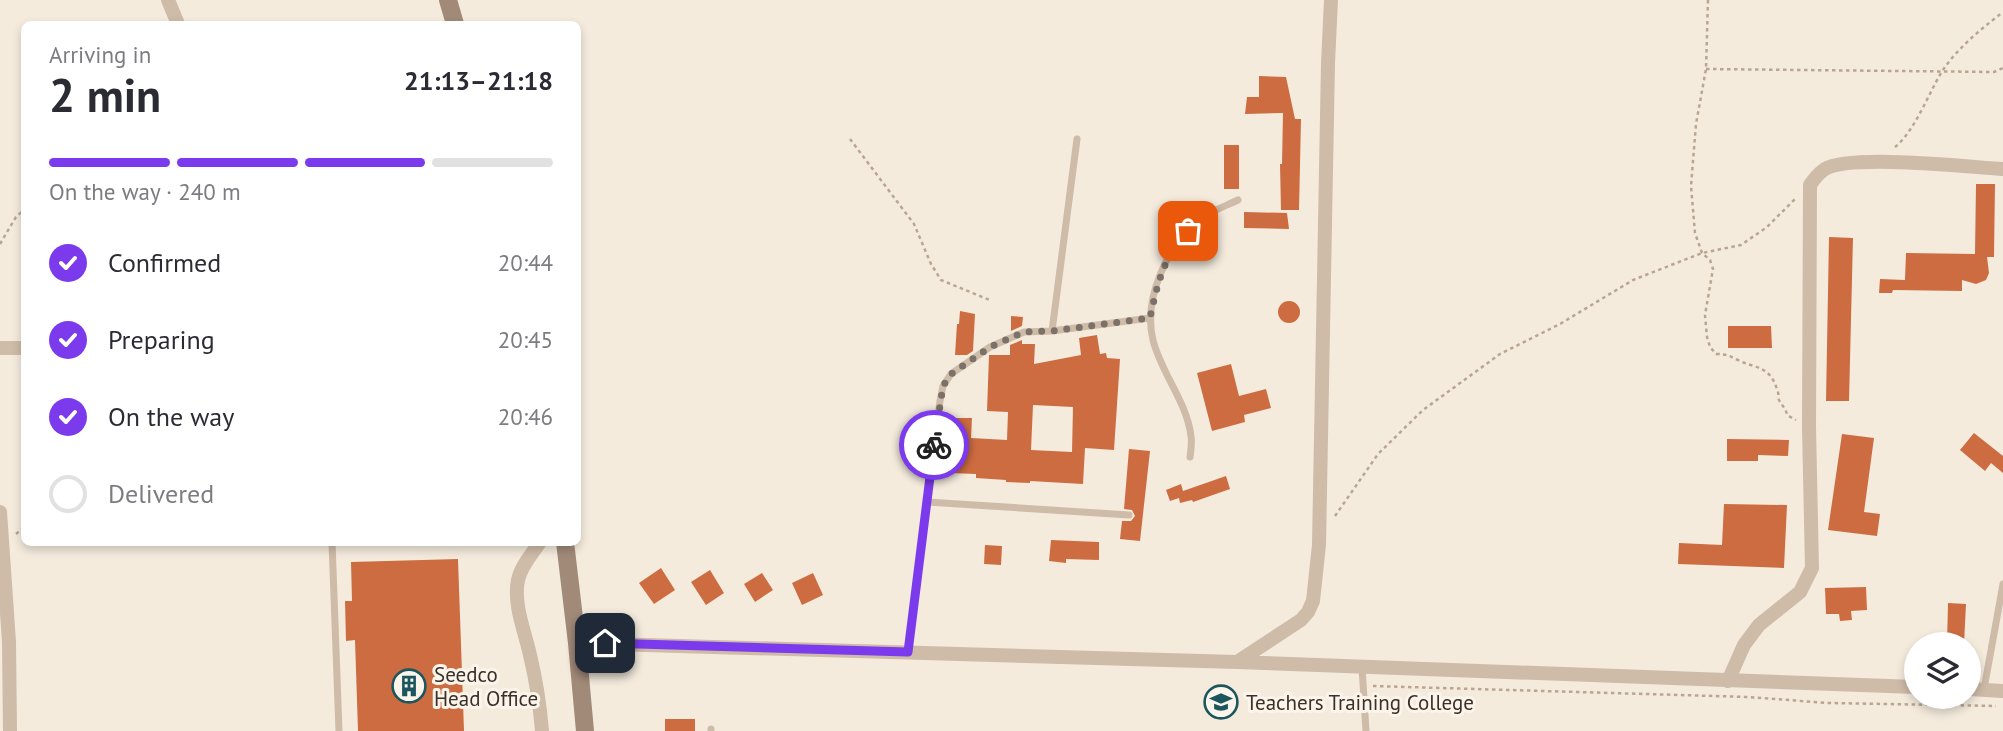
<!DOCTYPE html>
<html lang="en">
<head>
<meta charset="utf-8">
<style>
  body { margin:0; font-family:"PT Sans",sans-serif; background:#f2f2f3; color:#2b2b33; height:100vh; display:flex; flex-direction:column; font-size:26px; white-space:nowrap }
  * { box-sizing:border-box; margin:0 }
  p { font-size:23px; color:#7c7c81 }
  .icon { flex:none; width:38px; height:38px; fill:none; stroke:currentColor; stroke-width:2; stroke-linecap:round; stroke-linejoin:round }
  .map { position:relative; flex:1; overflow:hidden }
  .panel { position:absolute; left:21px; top:21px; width:560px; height:525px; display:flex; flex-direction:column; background:#fff; border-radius:10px; box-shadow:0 4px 10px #0003 }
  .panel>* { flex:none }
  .controls { position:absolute; left:1904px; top:632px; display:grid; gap:14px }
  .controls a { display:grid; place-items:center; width:77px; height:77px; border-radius:50%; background:#fff; box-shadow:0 4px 10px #0003; font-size:35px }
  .pin { position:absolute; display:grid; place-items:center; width:60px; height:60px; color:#fff; margin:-30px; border-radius:14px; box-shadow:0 4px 10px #0006 }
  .courier { position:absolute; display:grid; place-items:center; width:70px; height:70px; margin:-35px; border:5px solid #7c3aed; border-radius:50%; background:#fff; color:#222; box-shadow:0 2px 9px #0007 }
  .headline em { font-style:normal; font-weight:700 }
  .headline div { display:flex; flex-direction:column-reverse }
  .headline { display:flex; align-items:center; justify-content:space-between; height:119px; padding:0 28px }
  h1 { font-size:46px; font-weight:700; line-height:52px }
  .bar { display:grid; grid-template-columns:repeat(4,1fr); gap:10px 7px; align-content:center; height:84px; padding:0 28px }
  .bar i { height:9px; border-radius:5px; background:#e1e1e2 }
  .bar .selected { background:#7c3aed }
  .bar p { grid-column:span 4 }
  ol { padding:0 28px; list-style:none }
  li { display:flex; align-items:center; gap:21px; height:77px }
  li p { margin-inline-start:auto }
  li .icon { padding:7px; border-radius:50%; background:#7c3aed; color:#fff; stroke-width:4 }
  li:last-child { color:#7c7c81 }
  li i { width:38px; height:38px; border:4px solid #e1e1e2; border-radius:50% }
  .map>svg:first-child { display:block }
  .building { fill:#ce6c41; fill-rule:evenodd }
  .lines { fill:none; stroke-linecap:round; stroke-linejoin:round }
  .path { stroke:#baa592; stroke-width:2.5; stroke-dasharray:3.5 3.5; stroke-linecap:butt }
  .service { stroke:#cebba8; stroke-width:7 }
  .minor { stroke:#cebba8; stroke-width:14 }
  .secondary { stroke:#a28a79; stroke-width:18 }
  .done { stroke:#7b7168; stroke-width:7; stroke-dasharray:0 12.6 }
  .route { stroke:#7c3aed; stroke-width:9 }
  .labels { text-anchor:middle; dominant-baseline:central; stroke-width:6; stroke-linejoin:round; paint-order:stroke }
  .poi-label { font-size:21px; fill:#3a2f29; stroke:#fbf4ea; text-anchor:start }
</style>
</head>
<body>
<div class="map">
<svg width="2003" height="731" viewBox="0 0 2003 731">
  <rect width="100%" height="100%" fill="#f4ebdd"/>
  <path class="building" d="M 1259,76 L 1286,77 L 1295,119 L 1301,119 L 1299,210 L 1281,210 L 1280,164 L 1282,164 L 1283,113 L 1245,114 L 1247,97 L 1259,97 Z
    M 1224,145 L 1239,145 L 1239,189 L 1224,189 Z
    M 1976,184 L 1995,184 L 1994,257 L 1987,257 L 1989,273 L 1986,280 L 1976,284 L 1962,280 L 1962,291 L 1893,290 L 1892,293 L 1879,293 L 1880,279 L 1905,280 L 1906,253 L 1975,254 Z
    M 1244,212 L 1287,213 L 1289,229 L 1244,228 Z
    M 1829,237 L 1853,238 L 1849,401 L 1826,401 Z
    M1278 312a11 11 0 1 1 22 0a11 11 0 1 1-22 0Z
    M 960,311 L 975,314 L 973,351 L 967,355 L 955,355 L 957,324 L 959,324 Z
    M 1011,316 L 1023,317 L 1022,326 L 1011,331 Z
    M 1728,326 L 1771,326 L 1772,348 L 1728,348 Z
    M 1097,335 L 1100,354 L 1106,353 L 1107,358 L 1120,359 L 1114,450 L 1085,448 L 1083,484 L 1030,481 L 1030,483 L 1006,482 L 1006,480 L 976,478 L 976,474 L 950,473 L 952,418 L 972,418 L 971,438 L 1007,440 L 1008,412 L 987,411 L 989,355 L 1010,355 L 1010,345 L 1022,340 L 1022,344 L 1035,344 L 1034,364 L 1081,355 L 1079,338 ZM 1033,405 L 1073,407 L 1072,452 L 1031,450 Z
    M 1231,364 L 1239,396 L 1266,389 L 1271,408 L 1244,415 L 1245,422 L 1212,431 L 1197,373 Z
    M 1974,433 L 2003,456 L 2003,473 L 1991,463 L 1985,471 L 1960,450 Z
    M 1842,434 L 1874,438 L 1864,512 L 1880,514 L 1877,536 L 1828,530 Z
    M 1727,439 L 1789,440 L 1788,456 L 1758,455 L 1758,461 L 1727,461 Z
    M 1129,449 L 1150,451 L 1140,541 L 1120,539 L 1122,521 L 1131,521 L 1135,516 L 1132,510 L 1124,509 Z
    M 1226,476 L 1230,489 L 1193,502 L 1192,500 L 1180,503 L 1179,498 L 1170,501 L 1166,490 L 1181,484 L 1183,491 Z
    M 1724,504 L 1787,505 L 1784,568 L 1678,564 L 1679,543 L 1722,545 Z
    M 1051,540 L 1099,542 L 1099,560 L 1066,559 L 1066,563 L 1049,561 Z
    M 985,545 L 1002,546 L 1001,565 L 984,564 Z
    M 458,559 L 464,731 L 358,731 L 355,640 L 346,641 L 345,601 L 352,601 L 351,562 Z
    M 661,568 L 675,590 L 654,604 L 639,583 Z
    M 710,570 L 724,593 L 706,605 L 691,582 Z
    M 762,573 L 773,590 L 755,602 L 744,584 Z
    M 813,573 L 823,595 L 802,605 L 792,583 Z
    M 1866,587 L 1867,610 L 1851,611 L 1852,620 L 1840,621 L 1839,614 L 1826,614 L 1825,588 Z
    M 1948,603 L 1966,604 L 1964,644 L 1947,644 Z
    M 665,719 L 695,719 L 695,731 L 665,731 Z"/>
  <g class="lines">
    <path class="path" d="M 1708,0 L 1706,69 L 1696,124 L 1691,186 L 1695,233 L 1702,253 L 1710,260 L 1713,269 L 1705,315 L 1707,337 L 1710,347 L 1716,354 C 1727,354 1729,356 1738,360 C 1756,369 1769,365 1777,389 C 1779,393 1778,397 1779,400 C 1782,406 1786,408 1787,415 L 1796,420
      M 1706,69 L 1994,72 L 2003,68
      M 850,139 L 914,224 L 931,264 L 941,280 L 992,301
      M 1895,147 C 1914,132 1928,95 1941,73 C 1957,48 1980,30 2003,12
      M 0,244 L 16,217 L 24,210
      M 1335,516 L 1378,454 L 1423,410 L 1500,354 L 1560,324 L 1633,280 L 1702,253 L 1741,245 L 1767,227 L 1795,199
      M 16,534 L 24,527
      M 1373,686 L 1748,697 L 1828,703 L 1996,706"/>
    <path class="service" d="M 1052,331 L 1077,139
      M 1190,457 C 1191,450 1192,442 1191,436 C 1187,402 1161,373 1153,340 C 1143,299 1167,245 1200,220 C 1210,211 1226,206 1238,200
      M 927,502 L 1129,515
      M 332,542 L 339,731
      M 908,652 L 940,401 L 943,386 L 951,374 L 990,347 L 1024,332 L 1052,331 L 1150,318
      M 1362,667 L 1366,731
      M 1984,689 L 2003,584
      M 711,729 L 711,731"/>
    <path class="minor" d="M 168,0 L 178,24
      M 0,348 L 24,348
      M 0,512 L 9,642 L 10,731
      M 540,542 C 532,554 521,566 518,580 C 513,604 525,632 530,655 C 536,680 540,706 542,731
      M 577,643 L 1237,662 L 1916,687
      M 1237,662 L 1301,620 L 1308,612 L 1313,601 L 1319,545 L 1328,63 L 1331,0
      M 1728,681 L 1744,645 L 1759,625 L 1800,592 L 1812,568 L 1809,427 L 1810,185 C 1814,179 1819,173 1825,169 C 1851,154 1968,167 2003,169
      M 1969,689 L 2003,691"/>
    <path class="secondary" d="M 448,0 L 455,24
      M 565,542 L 577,643 L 585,731"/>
  </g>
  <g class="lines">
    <path class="done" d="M 934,445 L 943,386 L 951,374 L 990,347 L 1024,332 L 1052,331 L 1150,318 C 1157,285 1164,255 1188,231"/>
    <path class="route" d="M 605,643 L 908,652 L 934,445"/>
  </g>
  <defs>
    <symbol id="building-ring" viewBox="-11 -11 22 22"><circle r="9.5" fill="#fbf4ea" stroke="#1b565f" stroke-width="1.5"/><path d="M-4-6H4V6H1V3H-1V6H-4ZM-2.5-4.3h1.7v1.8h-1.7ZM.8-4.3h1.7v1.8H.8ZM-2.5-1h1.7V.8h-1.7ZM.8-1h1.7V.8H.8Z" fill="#1b565f"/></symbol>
    <symbol id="university-ring" viewBox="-11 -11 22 22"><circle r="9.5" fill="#fbf4ea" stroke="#1b565f" stroke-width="1.5"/><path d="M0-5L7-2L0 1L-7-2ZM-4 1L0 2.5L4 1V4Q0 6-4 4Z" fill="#1b565f"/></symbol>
  </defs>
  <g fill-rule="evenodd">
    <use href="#building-ring" x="390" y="667" width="38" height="38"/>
    <use href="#university-ring" x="1202" y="683" width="38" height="38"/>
  </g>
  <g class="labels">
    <g class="poi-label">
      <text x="434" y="674">Seedco<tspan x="434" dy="24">Head Office</tspan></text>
      <text x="1246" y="702">Teachers Training College</text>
    </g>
  </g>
</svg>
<div class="controls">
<a><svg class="icon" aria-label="layers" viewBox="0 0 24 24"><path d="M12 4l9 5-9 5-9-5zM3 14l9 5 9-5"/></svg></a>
</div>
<div class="pin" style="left:1188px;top:231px;background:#ea580c"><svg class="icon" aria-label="bag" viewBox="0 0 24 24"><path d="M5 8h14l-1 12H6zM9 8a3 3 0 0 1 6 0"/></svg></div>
<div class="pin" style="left:605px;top:643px;background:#1f2937"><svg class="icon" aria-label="home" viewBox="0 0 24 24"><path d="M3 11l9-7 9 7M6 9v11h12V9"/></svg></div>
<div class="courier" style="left:934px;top:445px"><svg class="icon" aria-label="bike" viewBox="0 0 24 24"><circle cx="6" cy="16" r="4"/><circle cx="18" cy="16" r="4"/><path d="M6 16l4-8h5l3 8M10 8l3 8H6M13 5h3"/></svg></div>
<section class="panel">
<div class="headline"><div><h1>2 min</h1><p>Arriving in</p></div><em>21:13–21:18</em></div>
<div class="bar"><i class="selected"></i><i class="selected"></i><i class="selected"></i><i></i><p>On the way · 240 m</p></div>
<ol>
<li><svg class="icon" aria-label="check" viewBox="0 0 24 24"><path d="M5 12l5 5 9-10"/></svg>Confirmed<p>20:44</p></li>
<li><svg class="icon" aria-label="check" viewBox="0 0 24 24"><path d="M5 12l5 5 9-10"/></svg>Preparing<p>20:45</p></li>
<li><svg class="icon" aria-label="check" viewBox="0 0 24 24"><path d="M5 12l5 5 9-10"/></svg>On the way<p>20:46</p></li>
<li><i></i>Delivered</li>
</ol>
</section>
</div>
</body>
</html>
